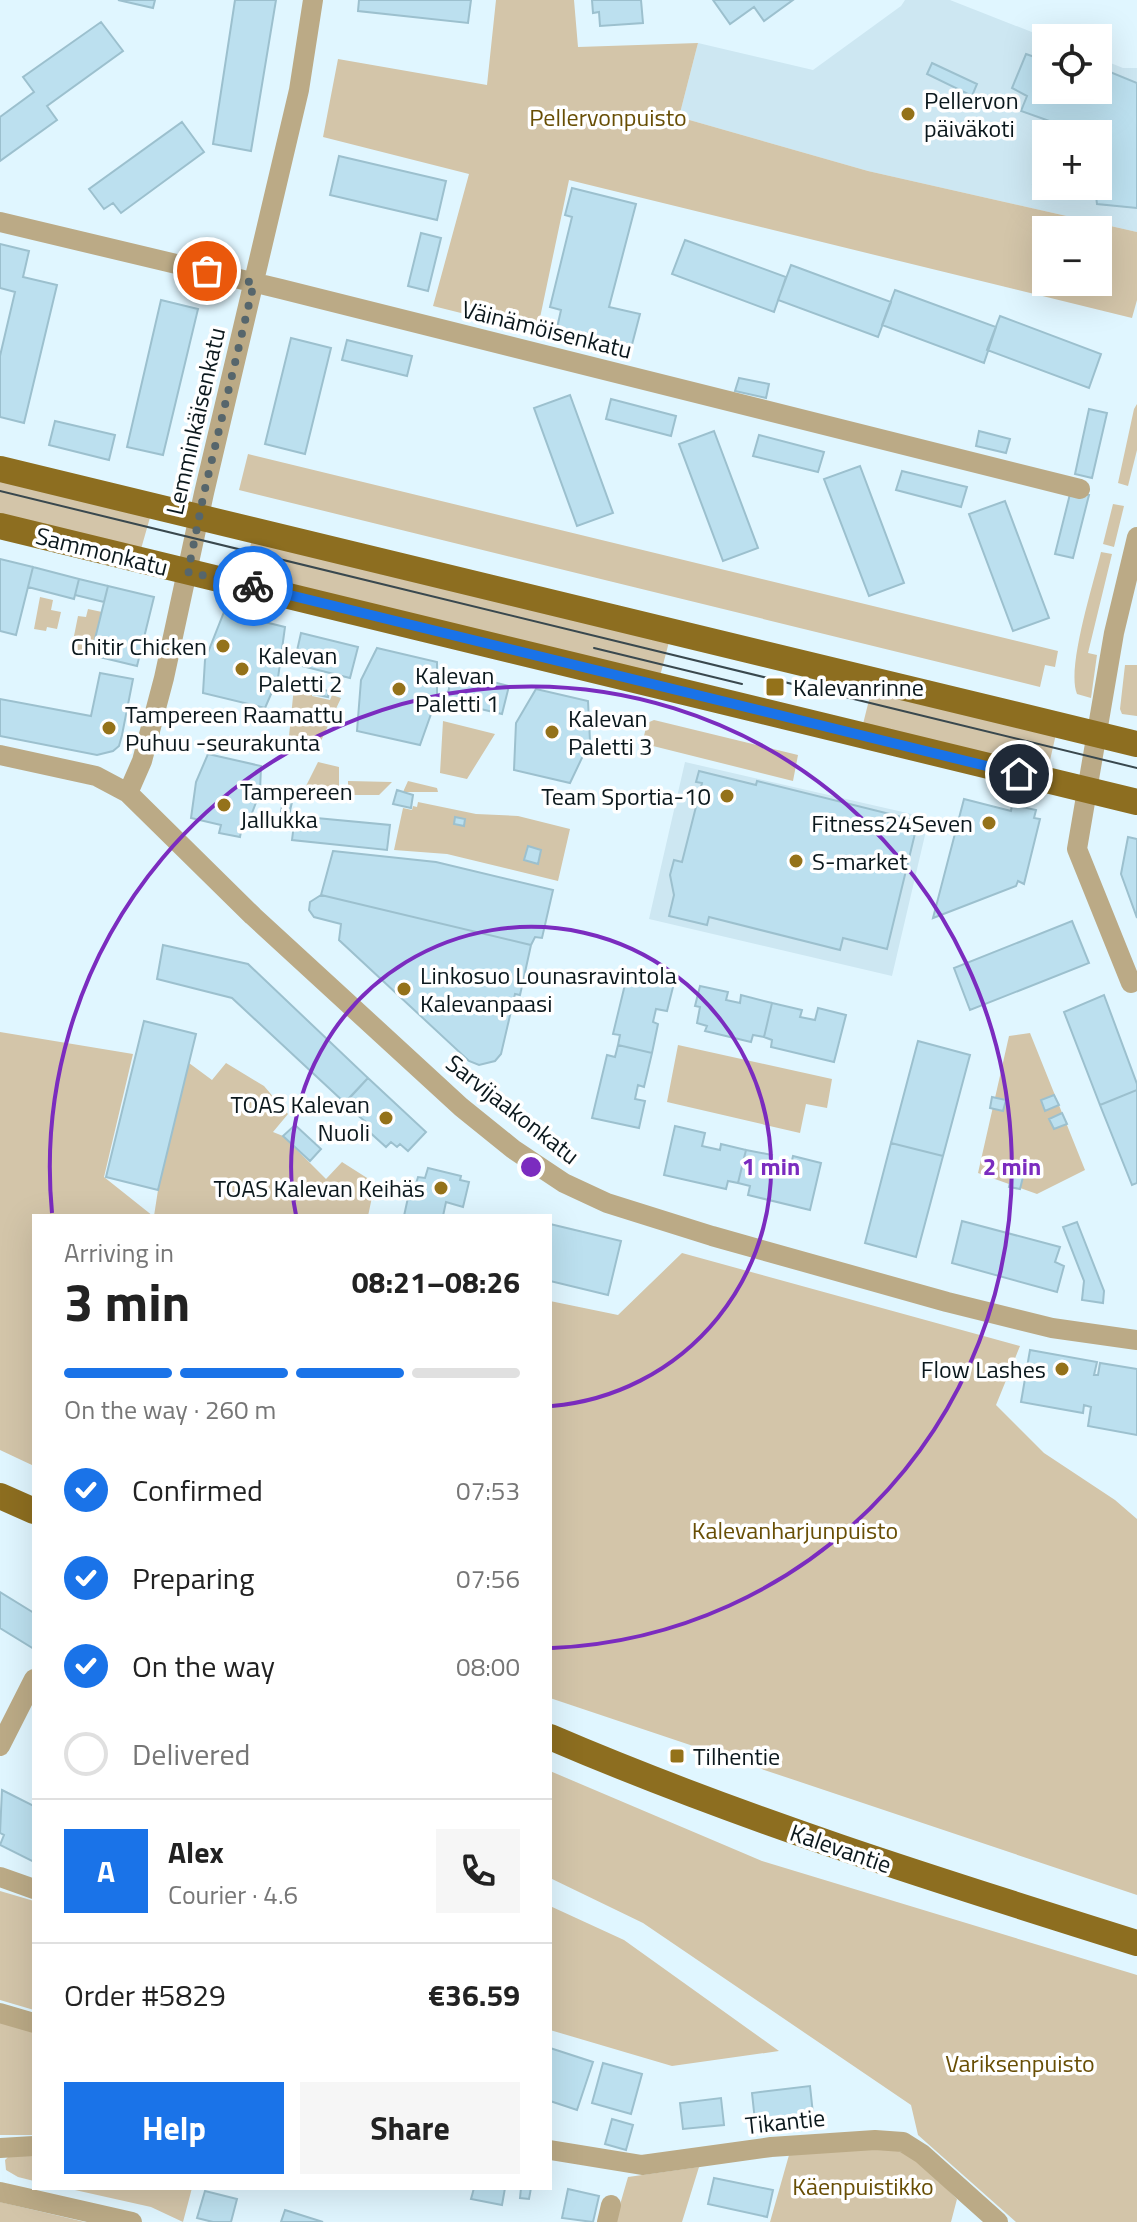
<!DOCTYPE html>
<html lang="en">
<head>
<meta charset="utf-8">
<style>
  body { margin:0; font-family:"Titillium Web",sans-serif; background:#f6f6f6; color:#222; height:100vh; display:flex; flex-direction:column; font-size:30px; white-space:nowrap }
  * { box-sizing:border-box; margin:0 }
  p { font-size:26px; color:#767676 }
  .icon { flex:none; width:44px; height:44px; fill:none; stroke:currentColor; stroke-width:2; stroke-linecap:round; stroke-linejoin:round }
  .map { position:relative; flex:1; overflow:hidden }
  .panel { position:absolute; left:32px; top:1214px; width:520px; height:976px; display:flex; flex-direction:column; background:#fff; border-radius:0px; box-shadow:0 8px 32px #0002 }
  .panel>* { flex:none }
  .buttons { position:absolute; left:1032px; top:24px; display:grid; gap:16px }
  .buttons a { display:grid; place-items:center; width:80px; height:80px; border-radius:0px; background:#fff; box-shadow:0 8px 32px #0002; font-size:40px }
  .pin { position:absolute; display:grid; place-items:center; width:68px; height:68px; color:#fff; margin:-34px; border:4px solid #fff; border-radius:50%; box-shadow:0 2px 8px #0007 }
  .courier { position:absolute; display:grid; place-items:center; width:80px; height:80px; margin:-40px; border:6px solid #1a73e8; border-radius:50%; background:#fff; color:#222; box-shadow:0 2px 10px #0007 }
  .headline em { font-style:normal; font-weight:700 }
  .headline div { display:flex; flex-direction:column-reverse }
  .headline { display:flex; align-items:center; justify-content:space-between; height:136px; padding:0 32px }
  h1 { font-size:52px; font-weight:700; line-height:60px }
  .bar { display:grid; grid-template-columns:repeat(4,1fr); gap:12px 8px; align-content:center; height:96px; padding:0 32px }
  .bar i { height:10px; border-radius:6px; background:#e0e0e0 }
  .bar .active { background:#1a73e8 }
  .bar p { grid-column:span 4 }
  .line { display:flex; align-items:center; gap:20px; padding:0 32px; border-top:2px solid #e0e0e0 }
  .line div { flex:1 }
  .round { display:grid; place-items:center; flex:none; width:84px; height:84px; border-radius:0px; background:#f6f6f6 }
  ol { padding:0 32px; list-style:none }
  li { display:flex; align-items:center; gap:24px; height:88px }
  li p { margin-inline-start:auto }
  li .icon { padding:8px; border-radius:50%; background:#1a73e8; color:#fff; stroke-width:4 }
  li:last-child { color:#767676 }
  li i { width:44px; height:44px; border:4px solid #e0e0e0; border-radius:50% }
  .action { display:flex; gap:16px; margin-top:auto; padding:16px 32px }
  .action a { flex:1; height:92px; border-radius:0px; background:#1a73e8; color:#fff; font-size:32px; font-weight:700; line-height:92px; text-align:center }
  .action a+a { background:#f6f6f6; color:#222 }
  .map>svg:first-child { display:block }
  .built { fill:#cde7f2; fill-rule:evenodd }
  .green { fill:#d3c5a9; fill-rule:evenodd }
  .building { fill:#bce0ef; stroke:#9cc0ce; stroke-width:2; fill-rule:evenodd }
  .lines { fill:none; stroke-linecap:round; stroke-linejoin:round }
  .minor { stroke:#bbaa86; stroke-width:20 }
  .major { stroke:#8d6e20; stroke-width:26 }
  .tram { stroke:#39484e; stroke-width:2 }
  .done { stroke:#56666c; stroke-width:8; stroke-dasharray:0 14.4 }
  .route { stroke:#1a73e8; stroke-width:10 }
  .ring { fill:none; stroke:#7b2cbf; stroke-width:4 }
  .poi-dot { fill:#94721a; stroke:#fff; stroke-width:3 }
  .labels { text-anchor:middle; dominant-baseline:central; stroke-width:7; stroke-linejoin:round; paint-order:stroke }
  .poi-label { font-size:24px; fill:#0b181d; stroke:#fff; text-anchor:start }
  .park-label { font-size:24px; fill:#684e05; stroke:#fff }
  .street-label { font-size:24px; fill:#0b181d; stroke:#fff }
  .centre { fill:#7b2cbf; stroke:#fff; stroke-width:4 }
  .ring-label { font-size:24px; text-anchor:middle; font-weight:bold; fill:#7b2cbf; stroke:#fff; stroke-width:7; stroke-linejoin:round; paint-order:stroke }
</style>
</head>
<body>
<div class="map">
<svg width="1137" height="2222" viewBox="0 0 1137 2222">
  <rect width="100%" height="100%" fill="#e0f6ff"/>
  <path class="built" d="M 905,0 L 950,0 L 1047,38 L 1046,90 L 1098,90 L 1098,58 L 1123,68 L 1137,68 L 1137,232 L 868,171 L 679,117 L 698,43 L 813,70 L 901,6 ZM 1046,134 L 1098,134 L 1098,186 L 1046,186 Z
    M 685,762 L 929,818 L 892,976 L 649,919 Z"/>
  <path class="green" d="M 496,0 L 574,0 L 578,47 L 698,43 L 679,117 L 868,171 L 1137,232 L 1137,300 L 1132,318 L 569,180 L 537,332 L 433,306 L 469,174 L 323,137 L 338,59 L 487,85 ZM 1046,230 L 1098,230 L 1098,282 L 1046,282 Z
    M 1137,404 L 1137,450 L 1128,486 L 1118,483 L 1134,409 Z
    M 248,454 L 1058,651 L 1055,667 L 1045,665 L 1040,687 L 239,490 Z
    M 0,477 L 151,514 L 141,549 L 0,515 Z
    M 1113,504 L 1124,506 L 1114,547 L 1103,544 Z
    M 252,540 L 670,638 L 659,680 L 242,576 Z
    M 1101,552 L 1112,554 L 1088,653 L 1097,655 L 1091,698 L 1077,694 C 1066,669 1094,582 1101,552 Z
    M 40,597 L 53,600 L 51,610 L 61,612 L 57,629 L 47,627 L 46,631 L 34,629 Z
    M 88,609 L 102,612 L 91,655 L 71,651 L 78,616 L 86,617 Z
    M 1125,665 L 1137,665 L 1137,716 L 1122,714 L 1120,709 Z
    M 294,687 L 312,689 L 312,696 L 330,700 L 332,695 L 341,698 L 320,743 L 289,736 Z
    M 872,688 L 1056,734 L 1048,769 L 862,728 Z
    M 654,720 L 798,755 L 793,781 L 649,745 L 644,736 L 647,723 Z
    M 443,721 L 495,734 L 467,779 L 440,773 Z
    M 318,762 L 339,767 L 339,795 L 302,794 Z
    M 348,781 L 392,782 L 379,795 L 348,795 Z
    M 408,781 L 437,788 L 438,792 L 403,792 Z
    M 418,802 L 476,814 L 518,816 L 570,829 L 558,881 L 447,854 L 394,850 L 403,808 L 412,810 L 413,806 L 417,807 Z
    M 0,1032 L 133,1054 L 104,1177 L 153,1216 L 34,1216 L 34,1466 L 0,1450 Z
    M 1030,1033 L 1085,1170 L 1037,1194 L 978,1173 L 1009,1036 Z
    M 678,1045 L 832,1079 L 827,1108 L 806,1104 L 800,1133 L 667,1102 Z
    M 189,1063 L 212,1080 L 226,1063 L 264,1086 L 288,1114 L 273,1132 L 283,1136 L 326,1179 L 342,1162 L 375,1183 L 368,1216 L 154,1216 L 158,1190 Z
    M 682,1253 L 1020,1346 L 996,1405 L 1044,1453 L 1115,1500 L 1137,1519 L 1137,1895 L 550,1698 L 550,1301 L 618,1315 Z
    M 550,1771 L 762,1861 L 1137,1975 L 1137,2222 L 1016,2222 L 918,2135 L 911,2105 L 643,1923 L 550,1878 Z
    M 0,1891 L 34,1901 L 34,2010 L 0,2000 Z
    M 550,1906 L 624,1940 L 779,2051 L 672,2066 L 550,2030 Z
    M 0,2020 L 34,2029 L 34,2135 L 0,2135 Z
    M 849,2149 L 893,2149 L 913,2156 L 957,2199 L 951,2222 L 770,2222 L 789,2155 Z
    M 34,2154 L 34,2181 L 18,2177 L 6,2170 L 5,2160 L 8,2157 Z
    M 699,2167 L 682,2222 L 615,2222 L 628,2177 Z
    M 66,2188 L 192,2188 L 183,2222 L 151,2207 Z
    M 0,2202 L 85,2222 L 0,2222 Z"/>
  <path class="building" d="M 118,0 L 155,0 L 153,8 Z
    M 235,0 L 276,0 L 251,151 L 213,144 Z
    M 359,0 L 471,0 L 468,23 L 358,11 Z
    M 592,0 L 641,0 L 643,23 L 600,26 L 599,12 L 593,13 Z
    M 713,0 L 793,0 L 764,21 L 754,7 L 730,24 Z
    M 101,22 L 123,51 L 47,106 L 57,120 L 0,161 L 0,117 L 34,92 L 23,77 Z
    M 1026,54 L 1046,61 L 1046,90 L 1098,90 L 1098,67 L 1137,83 L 1137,208 L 1097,204 L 1096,196 L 1033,184 L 1042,133 L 1055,132 L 1055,123 L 1021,111 L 1027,96 L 1012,88 ZM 1046,134 L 1098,134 L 1098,186 L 1046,186 Z
    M 932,63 L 977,84 L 972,96 L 927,74 Z
    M 182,122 L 204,152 L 121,213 L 113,203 L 104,209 L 89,189 Z
    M 339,156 L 446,181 L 437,220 L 330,195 Z
    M 572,188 L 636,204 L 609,307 L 640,314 L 629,356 L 555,337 L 561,310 L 550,307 L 572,217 L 565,215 Z
    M 421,233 L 441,238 L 428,291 L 408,286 Z
    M 685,240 L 786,277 L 774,312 L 672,274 Z
    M 0,244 L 29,251 L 23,277 L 57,285 L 24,423 L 0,417 L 0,356 L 15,292 L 0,288 Z
    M 791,265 L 891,302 L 878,337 L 778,300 Z
    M 895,290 L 996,327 L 984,363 L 882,325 Z
    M 161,300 L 198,309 L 163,455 L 127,447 Z
    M 1000,316 L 1101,354 L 1089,388 L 987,350 Z
    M 291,338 L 331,348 L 305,454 L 265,444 Z
    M 347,340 L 412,356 L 407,376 L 342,360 Z
    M 739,378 L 769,384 L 766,398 L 735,391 Z
    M 570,395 L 613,513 L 577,526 L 534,408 Z
    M 611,399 L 676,416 L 671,436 L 606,419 Z
    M 1089,409 L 1107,413 L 1092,478 L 1075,474 Z
    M 55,421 L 115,435 L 109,460 L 49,445 Z
    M 714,431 L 758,548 L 723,561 L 679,444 Z
    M 979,431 L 1010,439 L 1006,453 L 976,446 Z
    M 759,435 L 824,452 L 818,472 L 753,456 Z
    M 860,466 L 904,583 L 869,596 L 824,479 Z
    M 902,471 L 967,487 L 961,507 L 896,490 Z
    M 1071,490 L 1089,495 L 1073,558 L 1055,554 Z
    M 1005,501 L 1049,618 L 1013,631 L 969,514 Z
    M 0,559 L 33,567 L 16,635 L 0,631 Z
    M 33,567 L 79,579 L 74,599 L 28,587 Z
    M 79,579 L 108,586 L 104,602 L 75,595 Z
    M 108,586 L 154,597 L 137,666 L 91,655 Z
    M 224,612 L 285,627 L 278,678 L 265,708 L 203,693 L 205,660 Z
    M 301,633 L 358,647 L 350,678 L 294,664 Z
    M 377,648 L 437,662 L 437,697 L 420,745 L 357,731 L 361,680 Z
    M 453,672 L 509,686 L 502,714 L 446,701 Z
    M 100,673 L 133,679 L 122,735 L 119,746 L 113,751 L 97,755 L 0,736 L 0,699 L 91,716 Z
    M 313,688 L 329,691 L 328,697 L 312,694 Z
    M 536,689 L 588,701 L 590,741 L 570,783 L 514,770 L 516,723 Z
    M 208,754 L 261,766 L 260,792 L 247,826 L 242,826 L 240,837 L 219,833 L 221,825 L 191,818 L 196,782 Z
    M 699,771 L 756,785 L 757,781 L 918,821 L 887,949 L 843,938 L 840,950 L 709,917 L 707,925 L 669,916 L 674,895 L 670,875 L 674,860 L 682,862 L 702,783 L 696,782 Z
    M 397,790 L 413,795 L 411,808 L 393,804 Z
    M 964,799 L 1011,811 L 1012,805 L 1036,810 L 1034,818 L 1040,819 L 1024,884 L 1018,881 L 1016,886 L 933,918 Z
    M 283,801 L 292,802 L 287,824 L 279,822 Z
    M 295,816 L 390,825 L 387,850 L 292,840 Z
    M 455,817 L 465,819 L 464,826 L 454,824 Z
    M 1128,837 L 1137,839 L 1137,918 L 1121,874 Z
    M 528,846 L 541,850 L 538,864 L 524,860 Z
    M 333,851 L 436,862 L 553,890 L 542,938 L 535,937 L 531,945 L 321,895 Z
    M 321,895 L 531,945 L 520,995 L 515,994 L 501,1054 L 495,1061 L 479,1065 L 469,1061 L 339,940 L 341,924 L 314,917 L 309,910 L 310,902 Z
    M 1072,921 L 1089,963 L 970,1010 L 954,968 Z
    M 163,945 L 248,964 L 368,1078 L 345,1103 L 232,998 L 157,979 Z
    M 628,972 L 674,983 L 667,1011 L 656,1009 L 653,1022 L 658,1024 L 652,1053 L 618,1045 L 620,1035 L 613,1034 Z
    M 700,986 L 728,992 L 726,1000 L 740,1003 L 741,995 L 772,1003 L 764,1037 L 753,1035 L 751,1042 L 705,1031 L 707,1026 L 697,1023 L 700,1007 L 695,1006 Z
    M 1104,995 L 1137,1084 L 1137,1090 L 1100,1105 L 1064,1012 Z
    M 772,1003 L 802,1010 L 800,1017 L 815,1020 L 818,1008 L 846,1015 L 834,1062 L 771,1047 L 772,1040 L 764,1037 Z
    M 144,1021 L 196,1034 L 158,1190 L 106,1177 Z
    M 918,1041 L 970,1055 L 943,1156 L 891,1143 Z
    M 618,1045 L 652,1053 L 644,1087 L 638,1085 L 635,1099 L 645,1101 L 639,1128 L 592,1118 L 607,1055 L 615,1057 Z
    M 368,1078 L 426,1132 L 408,1151 L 400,1144 L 397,1147 L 391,1142 L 386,1147 L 365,1128 L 368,1124 L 354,1112 L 359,1107 L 349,1098 Z
    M 1137,1090 L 1137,1183 L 1132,1185 L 1100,1105 Z
    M 1054,1095 L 1059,1105 L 1045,1111 L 1041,1100 Z
    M 992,1097 L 1006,1100 L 1003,1111 L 990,1108 Z
    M 1062,1113 L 1067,1124 L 1054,1129 L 1049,1119 Z
    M 295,1125 L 321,1149 L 310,1161 L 283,1136 Z
    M 675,1126 L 705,1133 L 702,1146 L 720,1150 L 721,1144 L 746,1150 L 738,1183 L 728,1181 L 726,1189 L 664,1175 Z
    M 891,1143 L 943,1156 L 916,1257 L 865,1243 Z
    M 746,1150 L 772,1155 L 770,1164 L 790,1169 L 793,1156 L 821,1163 L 810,1210 L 748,1195 L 750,1186 L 738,1183 Z
    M 428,1168 L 461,1176 L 460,1180 L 469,1182 L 463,1207 L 446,1202 L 443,1216 L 404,1216 L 409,1193 L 413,1194 L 418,1177 L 425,1178 Z
    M 1012,1174 L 1023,1177 L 1020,1189 L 1009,1187 Z
    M 962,1221 L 1060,1247 L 1055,1262 L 1064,1266 L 1057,1292 L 952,1263 Z
    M 1077,1222 L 1104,1291 L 1103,1303 L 1082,1300 L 1084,1281 L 1063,1227 Z
    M 550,1224 L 621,1241 L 608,1295 L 550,1281 Z
    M 1030,1350 L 1097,1362 L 1094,1375 L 1098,1375 L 1100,1363 L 1137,1369 L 1137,1435 L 1088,1426 L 1091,1407 L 1084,1405 L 1083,1413 L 1021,1402 Z
    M 0,1592 L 34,1613 L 34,1649 L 0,1628 Z
    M 2,1790 L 34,1806 L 34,1862 L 0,1845 L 4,1835 L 0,1833 Z
    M 550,2048 L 593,2062 L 577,2110 L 550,2101 Z
    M 603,2063 L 642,2074 L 631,2114 L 592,2103 Z
    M 810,2086 L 813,2114 L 755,2121 L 752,2093 Z
    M 721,2098 L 724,2125 L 683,2129 L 680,2103 Z
    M 612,2119 L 633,2125 L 626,2150 L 605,2144 Z
    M 714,2178 L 773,2190 L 767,2217 L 708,2204 Z
    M 474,2188 L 505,2188 L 502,2205 L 471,2199 Z
    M 521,2188 L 531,2188 L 529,2199 L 520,2198 Z
    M 568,2189 L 599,2196 L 593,2222 L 562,2218 Z
    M 205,2191 L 237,2199 L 231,2222 L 213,2222 L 197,2218 Z
    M 285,2210 L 323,2222 L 281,2222 Z"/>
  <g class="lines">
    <path class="minor" d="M 0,222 L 281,289 L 1080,489
      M 0,755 L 96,776 L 128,793 L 253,916 L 461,1107 L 513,1149 L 564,1183 L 607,1203 L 712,1236 L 947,1302 L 1052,1328 L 1137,1340
      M 128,793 L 142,761 L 164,678 L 204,493 L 299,90 L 313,0
      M 1131,983 L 1077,849 L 1114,633 L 1137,537
      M 0,1746 L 34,1679
      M 0,1877 L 34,1889
      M 0,2013 L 34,2023
      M 0,2148 L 34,2146
      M 550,2150 L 642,2165 L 771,2147 L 875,2140 L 903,2142 L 922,2154 L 998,2222
      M 0,2192 L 132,2222
      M 607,2222 L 611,2205"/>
    <path class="major" d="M 0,469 L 1137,744
      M 0,526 L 1137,802
      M 0,1496 L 34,1511
      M 550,1737 C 741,1819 939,1881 1137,1943"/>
    <path class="tram" d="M 0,491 L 1137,768
      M 594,648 L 742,684"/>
  </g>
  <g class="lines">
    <path class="done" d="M 207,271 L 254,283 L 204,493 L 188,572 L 253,586"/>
    <path class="route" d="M 253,586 L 1019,774"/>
  </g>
  <g class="ring">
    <path d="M296 1215A240 240 0 1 1 552 1406"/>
    <path d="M52 1213A481 481 0 1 1 552 1648"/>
  </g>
  <g class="poi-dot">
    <circle cx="908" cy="114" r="8"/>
    <circle cx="223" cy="646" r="8"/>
    <circle cx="242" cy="669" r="8"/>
    <rect x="765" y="677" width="20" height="20" rx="4"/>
    <circle cx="399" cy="689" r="8"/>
    <circle cx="109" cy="728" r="8"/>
    <circle cx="552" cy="732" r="8"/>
    <circle cx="727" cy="796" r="8"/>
    <circle cx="224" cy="805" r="8"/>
    <circle cx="989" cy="823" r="8"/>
    <circle cx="796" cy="861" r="8"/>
    <circle cx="404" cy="989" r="8"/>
    <circle cx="386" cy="1118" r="8"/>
    <circle cx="441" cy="1188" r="8"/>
    <circle cx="1062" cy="1369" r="8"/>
    <rect x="669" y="1748" width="16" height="16" rx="4"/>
  </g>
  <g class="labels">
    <g class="poi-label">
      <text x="924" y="100">Pellervon<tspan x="924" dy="28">päiväkoti</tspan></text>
      <text x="207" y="646" text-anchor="end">Chitir Chicken</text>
      <text x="258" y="655">Kalevan<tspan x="258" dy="28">Paletti 2</tspan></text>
      <text x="415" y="675">Kalevan<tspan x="415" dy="28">Paletti 1</tspan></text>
      <text x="793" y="687">Kalevanrinne</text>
      <text x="125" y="714">Tampereen Raamattu<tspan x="125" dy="28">Puhuu -seurakunta</tspan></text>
      <text x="568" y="718">Kalevan<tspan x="568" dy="28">Paletti 3</tspan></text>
      <text x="240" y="791">Tampereen<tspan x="240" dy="28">Jallukka</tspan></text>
      <text x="711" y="796" text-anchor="end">Team Sportia-10</text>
      <text x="973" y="823" text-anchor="end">Fitness24Seven</text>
      <text x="812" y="861">S-market</text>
      <text x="420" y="975">Linkosuo Lounasravintola<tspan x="420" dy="28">Kalevanpaasi</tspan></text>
      <text x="370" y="1104" text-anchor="end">TOAS Kalevan<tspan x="370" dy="28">Nuoli</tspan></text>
      <text x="425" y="1188" text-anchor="end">TOAS Kalevan Keihäs</text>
      <text x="1046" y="1369" text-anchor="end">Flow Lashes</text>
      <text x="693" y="1756">Tilhentie</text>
    </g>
    <g class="park-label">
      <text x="608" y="117">Pellervonpuisto</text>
      <text x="795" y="1530">Kalevanharjunpuisto</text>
      <text x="1020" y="2063">Variksenpuisto</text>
      <text x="863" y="2186">Käenpuistikko</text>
    </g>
    <g class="street-label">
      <text transform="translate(547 329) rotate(14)">Väinämöisenkatu</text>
      <text transform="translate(195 421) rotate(-77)">Lemminkäisenkatu</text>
      <text transform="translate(102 551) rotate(14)">Sammonkatu</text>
      <text transform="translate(513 1109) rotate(38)">Sarvijaakonkatu</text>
      <text transform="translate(841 1848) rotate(19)">Kalevantie</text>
      <text transform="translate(785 2121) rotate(-6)">Tikantie</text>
    </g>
  </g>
  <circle cx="531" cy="1167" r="12" class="centre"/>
  <g class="ring-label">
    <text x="771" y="1175">1 min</text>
    <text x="1012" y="1175">2 min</text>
  </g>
</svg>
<div class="buttons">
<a><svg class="icon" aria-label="locate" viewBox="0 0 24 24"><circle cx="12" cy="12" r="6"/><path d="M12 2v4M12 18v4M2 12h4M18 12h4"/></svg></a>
<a>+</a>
<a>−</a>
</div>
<div class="pin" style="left:207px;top:271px;background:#ea580c"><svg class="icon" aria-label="bag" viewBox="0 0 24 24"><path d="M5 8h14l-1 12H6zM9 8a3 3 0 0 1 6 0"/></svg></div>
<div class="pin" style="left:1019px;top:774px;background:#1f2937"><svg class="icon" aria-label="home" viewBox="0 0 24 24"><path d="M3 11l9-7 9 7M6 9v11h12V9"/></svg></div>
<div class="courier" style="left:253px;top:586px"><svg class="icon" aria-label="bike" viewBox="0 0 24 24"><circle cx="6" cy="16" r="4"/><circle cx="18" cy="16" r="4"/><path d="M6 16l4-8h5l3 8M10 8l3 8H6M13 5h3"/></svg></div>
<section class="panel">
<div class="headline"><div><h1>3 min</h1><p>Arriving in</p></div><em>08:21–08:26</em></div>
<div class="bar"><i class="active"></i><i class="active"></i><i class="active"></i><i></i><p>On the way · 260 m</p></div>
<ol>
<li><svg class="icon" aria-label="check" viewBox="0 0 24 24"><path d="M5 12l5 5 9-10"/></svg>Confirmed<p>07:53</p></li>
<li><svg class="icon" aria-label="check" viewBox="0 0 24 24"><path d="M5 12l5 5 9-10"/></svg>Preparing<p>07:56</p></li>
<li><svg class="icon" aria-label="check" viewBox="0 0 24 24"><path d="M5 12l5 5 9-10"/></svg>On the way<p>08:00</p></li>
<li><i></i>Delivered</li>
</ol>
<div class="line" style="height:144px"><b class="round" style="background:#1a73e8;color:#fff">A</b><div><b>Alex</b><p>Courier · 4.6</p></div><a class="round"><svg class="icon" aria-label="phone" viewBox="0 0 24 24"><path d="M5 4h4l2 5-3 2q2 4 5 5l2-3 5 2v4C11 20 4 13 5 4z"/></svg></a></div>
<div class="line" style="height:104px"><div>Order #5829</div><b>€36.59</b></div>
<div class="action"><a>Help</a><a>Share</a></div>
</section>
</div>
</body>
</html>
